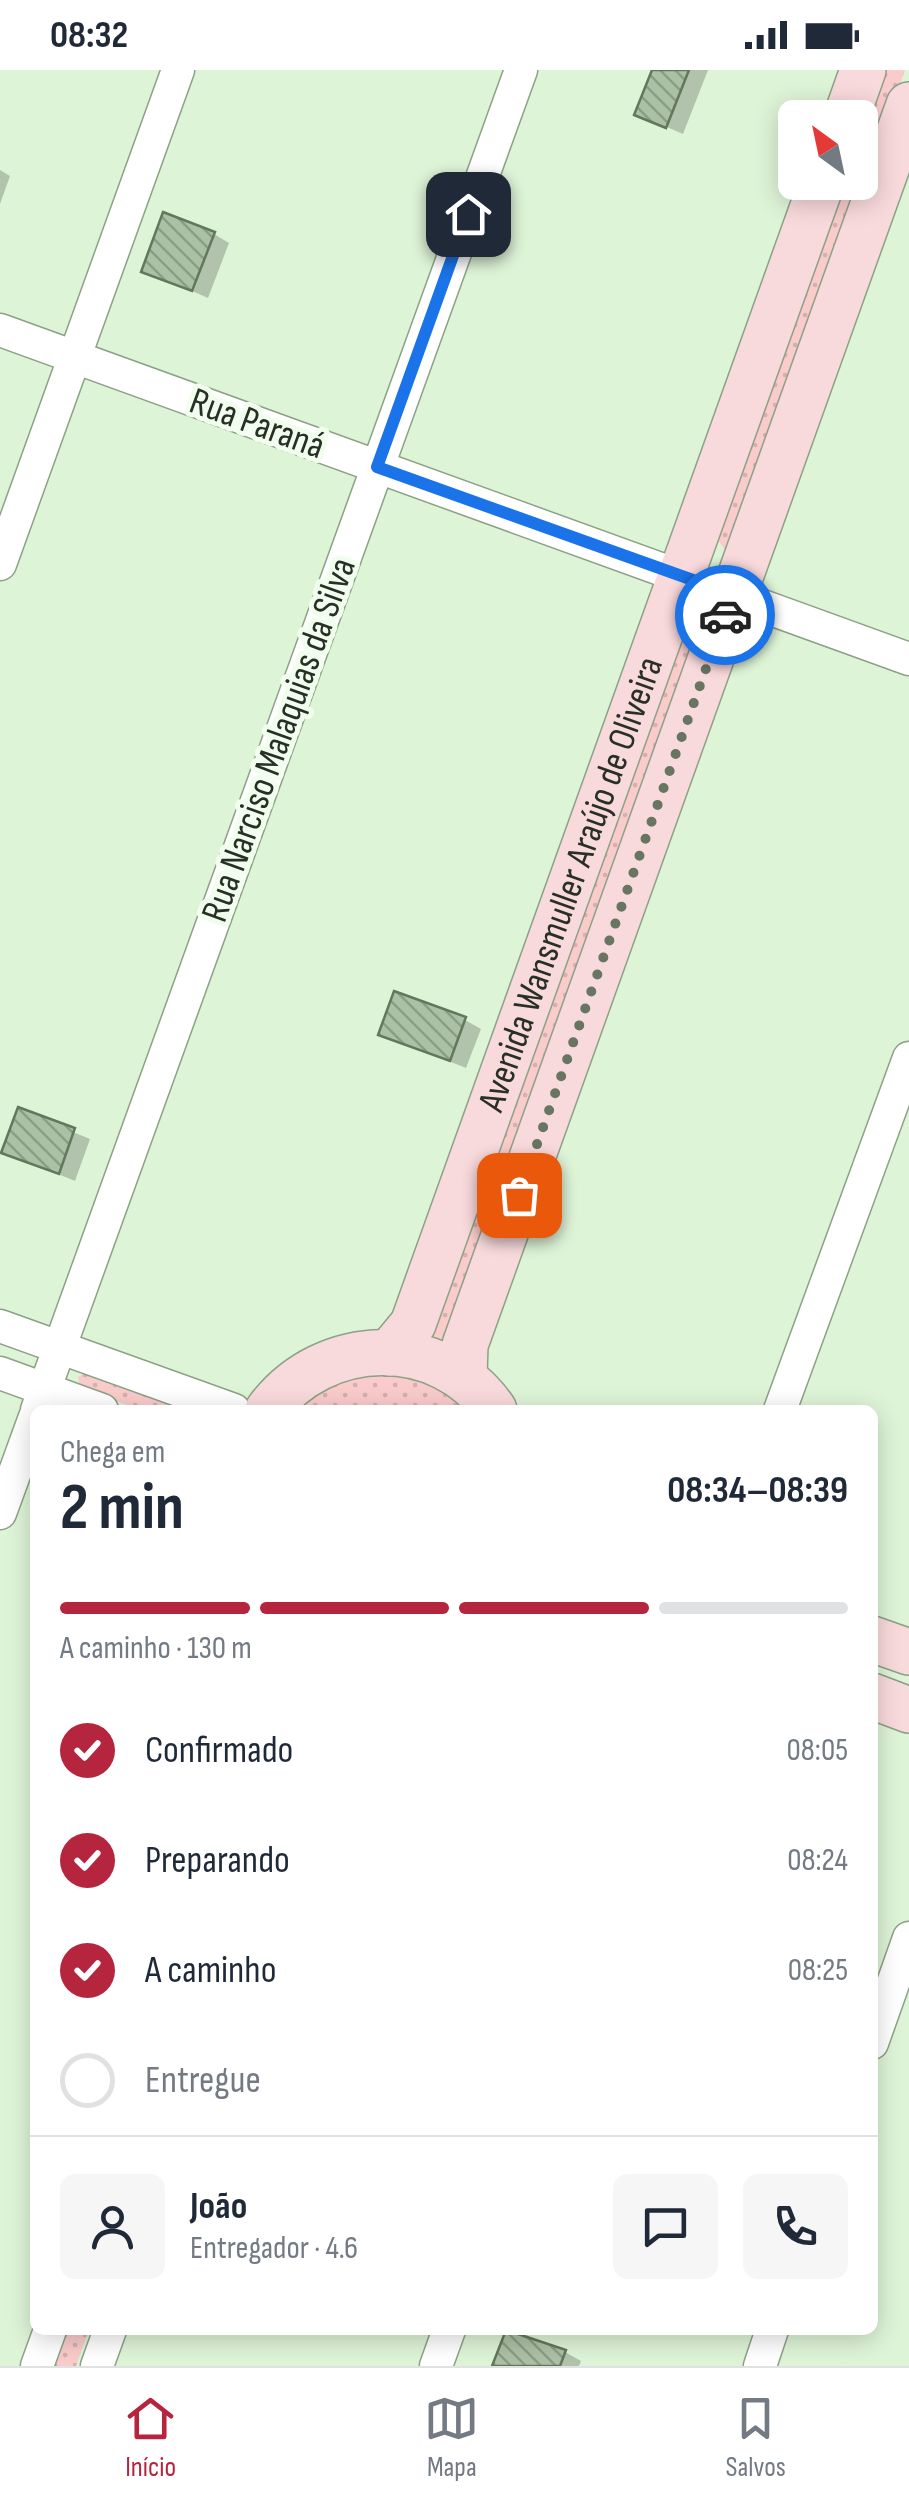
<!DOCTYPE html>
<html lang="pt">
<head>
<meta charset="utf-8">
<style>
  body { margin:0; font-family:"Sofia Sans Condensed",sans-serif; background:#f6f6f7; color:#1f2937; height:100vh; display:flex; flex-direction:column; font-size:38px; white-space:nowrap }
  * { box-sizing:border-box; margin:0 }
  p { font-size:32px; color:#747a83 }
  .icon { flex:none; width:55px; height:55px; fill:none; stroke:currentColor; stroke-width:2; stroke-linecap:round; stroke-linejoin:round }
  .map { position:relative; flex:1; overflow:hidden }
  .panel { position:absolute; left:30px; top:1335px; width:848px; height:930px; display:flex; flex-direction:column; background:#fff; border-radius:15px; box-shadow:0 5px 25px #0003 }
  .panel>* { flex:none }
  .needle { width:65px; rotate:327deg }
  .fabs { position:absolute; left:778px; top:30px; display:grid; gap:20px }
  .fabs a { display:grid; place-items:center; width:100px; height:100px; border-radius:15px; background:#fff; box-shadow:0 5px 25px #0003; font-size:50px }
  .pin { position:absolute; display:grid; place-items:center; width:85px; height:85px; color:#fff; margin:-42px; border-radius:20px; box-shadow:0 5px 15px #0006 }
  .courier { position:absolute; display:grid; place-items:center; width:100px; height:100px; margin:-50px; border:8px solid #1a73e8; border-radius:50%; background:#fff; color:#222; box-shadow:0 2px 12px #0007 }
  .headline em { font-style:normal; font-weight:700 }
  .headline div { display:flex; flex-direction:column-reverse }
  .headline { display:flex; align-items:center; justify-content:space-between; height:170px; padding:0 30px }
  h1 { font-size:65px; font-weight:700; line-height:75px }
  .bar { display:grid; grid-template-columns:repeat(4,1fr); gap:15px 10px; align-content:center; height:120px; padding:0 30px }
  .bar i { height:12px; border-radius:8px; background:#e0e1e3 }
  .bar .current { background:#b6253e }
  .bar p { grid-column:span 4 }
  .line { display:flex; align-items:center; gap:25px; padding:0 30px; border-top:2px solid #e0e1e3 }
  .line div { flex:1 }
  .round { display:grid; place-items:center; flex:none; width:105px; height:105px; border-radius:15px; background:#f6f6f7 }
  ol { padding:0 30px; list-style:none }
  li { display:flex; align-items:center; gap:30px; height:110px }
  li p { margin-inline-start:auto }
  li .icon { padding:10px; border-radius:50%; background:#b6253e; color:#fff; stroke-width:4 }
  li:last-child { color:#747a83 }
  li i { width:55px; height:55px; border:5px solid #e0e1e3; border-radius:50% }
  .status { display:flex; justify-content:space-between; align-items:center; height:70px; padding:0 50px; background:#fff; direction:ltr }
  .status svg { height:28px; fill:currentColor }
  .menu { display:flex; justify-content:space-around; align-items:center; height:140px; border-top:2px solid #e0e1e3; background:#fff; font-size:28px; color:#747a83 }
  .menu a { display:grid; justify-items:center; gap:5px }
  .menu .current { color:#b6253e }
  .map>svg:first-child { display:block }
  .green { fill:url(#green-dots) }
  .shadow { fill:#0003 }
  .building { fill:url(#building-back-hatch); stroke:#63775d; stroke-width:2.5 }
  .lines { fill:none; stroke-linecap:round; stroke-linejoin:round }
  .street-casing { stroke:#8ca186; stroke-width:35 }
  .secondary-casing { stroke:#8ca186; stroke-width:48 }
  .street { stroke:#fff; stroke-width:32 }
  .secondary { stroke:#f9dadc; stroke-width:45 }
  .done { stroke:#687563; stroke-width:10; stroke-dasharray:0 18 }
  .route { stroke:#1a73e8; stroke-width:12 }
  .labels { text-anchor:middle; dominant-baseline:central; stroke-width:10; stroke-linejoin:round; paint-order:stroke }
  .street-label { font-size:38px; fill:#283025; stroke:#f1feed }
</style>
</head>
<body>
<div class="status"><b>08:32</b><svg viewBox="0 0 49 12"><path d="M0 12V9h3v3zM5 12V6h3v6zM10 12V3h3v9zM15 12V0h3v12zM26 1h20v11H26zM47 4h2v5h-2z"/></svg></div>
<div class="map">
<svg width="909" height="2296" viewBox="0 0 909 2296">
  <defs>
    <pattern id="green-dots" width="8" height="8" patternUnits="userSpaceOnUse" patternTransform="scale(2.5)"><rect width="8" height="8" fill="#facbcb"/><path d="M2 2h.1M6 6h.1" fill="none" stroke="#d6afae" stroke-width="1.8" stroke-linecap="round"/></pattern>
    <pattern id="building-back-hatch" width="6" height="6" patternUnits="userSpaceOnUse" patternTransform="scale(2.5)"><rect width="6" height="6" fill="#abc1a5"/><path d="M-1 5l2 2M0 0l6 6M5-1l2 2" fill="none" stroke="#8b9d86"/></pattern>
  </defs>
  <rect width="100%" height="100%" fill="#def4d7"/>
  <path class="green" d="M 885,0 L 905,0 L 736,472 L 724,479 L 716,467 L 844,113 L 860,112 L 860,69 Z
    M 694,554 L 701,563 L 446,1275 L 426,1269 L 684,559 Z
    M 383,1300 L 420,1306 L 469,1340 L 294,1340 L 312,1322 Z
    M 87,1302 L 198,1340 L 140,1340 L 80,1318 L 78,1307 Z
    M 67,2260 L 89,2260 L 76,2296 L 54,2296 Z"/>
  <path class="shadow" d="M 655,0 L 708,0 L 683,64 L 637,44 Z
    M 0,100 L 10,106 L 0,134 Z
    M 214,164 L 229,173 L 208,228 L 144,200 Z
    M 465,950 L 481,959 L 466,998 L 381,964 Z
    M 19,1040 L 90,1069 L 75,1111 L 4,1082 Z
    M 508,2261 L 565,2282 L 581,2291 L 579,2296 L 495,2296 Z"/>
  <path class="building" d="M 652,0 L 689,0 L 666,58 L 634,45 Z
    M 163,142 L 215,162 L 192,221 L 141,202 Z
    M 394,921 L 466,947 L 450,991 L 378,965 Z
    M 18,1037 L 75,1058 L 59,1104 L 1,1083 Z
    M 506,2260 L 566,2280 L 560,2296 L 492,2296 Z"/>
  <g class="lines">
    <defs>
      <path id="street" d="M 0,260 L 909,589
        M 0,494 L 178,0
        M 0,1256 L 234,1340
        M 0,1303 L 102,1340
        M 37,1340 L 521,0
        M 780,1340 L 909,988
        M 0,1443 L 35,1347
        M 872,1973 L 909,1868
        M 37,2296 L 50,2260
        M 97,2296 L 110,2260
        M 436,2296 L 449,2260
        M 760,2296 L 772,2260"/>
      <g id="secondary">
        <path d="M 846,48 L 863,0"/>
        <path id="s1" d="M 389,1283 L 413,1254 L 822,112"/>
        <path d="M 464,1306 L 465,1275 L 909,35"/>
        <path d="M 268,1340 C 324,1265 440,1262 494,1340"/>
        <path d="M 872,1569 L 909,1582"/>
        <path d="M 872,1626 L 909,1640"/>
      </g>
    </defs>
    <use href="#street" class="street-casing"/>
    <use href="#secondary" class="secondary-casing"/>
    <use href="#street" class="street"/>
    <use href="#secondary" class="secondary"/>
  </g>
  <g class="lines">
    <path class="done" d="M 519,1125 L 725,545"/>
    <path class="route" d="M 468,144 L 377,397 L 732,524 L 725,545"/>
  </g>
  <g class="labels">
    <g class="street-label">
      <text transform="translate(257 354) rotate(20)">Rua Paraná</text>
      <text transform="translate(279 670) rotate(-70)">Rua Narciso Malaquias da Silva</text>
      <text stroke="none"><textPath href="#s1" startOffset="505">Avenida Wansmuller Araújo de Oliveira</textPath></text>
    </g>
  </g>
</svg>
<div class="fabs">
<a><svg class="needle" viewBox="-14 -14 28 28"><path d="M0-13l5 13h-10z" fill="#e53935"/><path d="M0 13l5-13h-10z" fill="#747a83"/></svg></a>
</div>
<div class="pin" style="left:519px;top:1125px;background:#ea580c"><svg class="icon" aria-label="bag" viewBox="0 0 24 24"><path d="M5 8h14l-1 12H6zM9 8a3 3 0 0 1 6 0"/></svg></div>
<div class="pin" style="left:468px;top:144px;background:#1f2937"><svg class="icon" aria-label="home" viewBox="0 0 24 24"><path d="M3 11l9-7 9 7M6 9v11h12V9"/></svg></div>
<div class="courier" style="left:725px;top:545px"><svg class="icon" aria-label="car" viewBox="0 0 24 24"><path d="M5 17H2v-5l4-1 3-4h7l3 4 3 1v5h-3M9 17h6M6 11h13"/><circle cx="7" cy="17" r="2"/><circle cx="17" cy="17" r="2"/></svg></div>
<section class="panel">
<div class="headline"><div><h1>2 min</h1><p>Chega em</p></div><em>08:34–08:39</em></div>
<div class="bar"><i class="current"></i><i class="current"></i><i class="current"></i><i></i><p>A caminho · 130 m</p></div>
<ol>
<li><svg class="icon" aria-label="check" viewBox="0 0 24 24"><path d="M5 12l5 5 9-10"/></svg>Confirmado<p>08:05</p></li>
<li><svg class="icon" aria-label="check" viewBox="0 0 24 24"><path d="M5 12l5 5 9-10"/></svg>Preparando<p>08:24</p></li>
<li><svg class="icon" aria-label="check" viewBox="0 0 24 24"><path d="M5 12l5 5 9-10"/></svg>A caminho<p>08:25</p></li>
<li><i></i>Entregue</li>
</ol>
<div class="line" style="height:180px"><a class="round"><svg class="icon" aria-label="person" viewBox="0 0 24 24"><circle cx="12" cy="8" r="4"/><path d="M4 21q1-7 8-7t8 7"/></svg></a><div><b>João</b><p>Entregador · 4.6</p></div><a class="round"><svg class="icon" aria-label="chat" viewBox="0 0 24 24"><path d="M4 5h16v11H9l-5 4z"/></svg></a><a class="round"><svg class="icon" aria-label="phone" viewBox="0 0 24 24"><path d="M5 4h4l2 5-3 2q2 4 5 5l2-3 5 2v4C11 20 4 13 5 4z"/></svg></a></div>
</section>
</div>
<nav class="menu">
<a class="current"><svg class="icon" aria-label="home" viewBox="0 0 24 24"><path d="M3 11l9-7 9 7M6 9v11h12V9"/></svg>Início</a>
<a><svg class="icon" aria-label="map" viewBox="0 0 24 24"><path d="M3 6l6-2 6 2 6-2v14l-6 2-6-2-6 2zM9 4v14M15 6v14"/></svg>Mapa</a>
<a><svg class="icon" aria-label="saved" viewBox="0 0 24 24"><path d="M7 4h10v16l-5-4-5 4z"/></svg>Salvos</a>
</nav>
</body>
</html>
